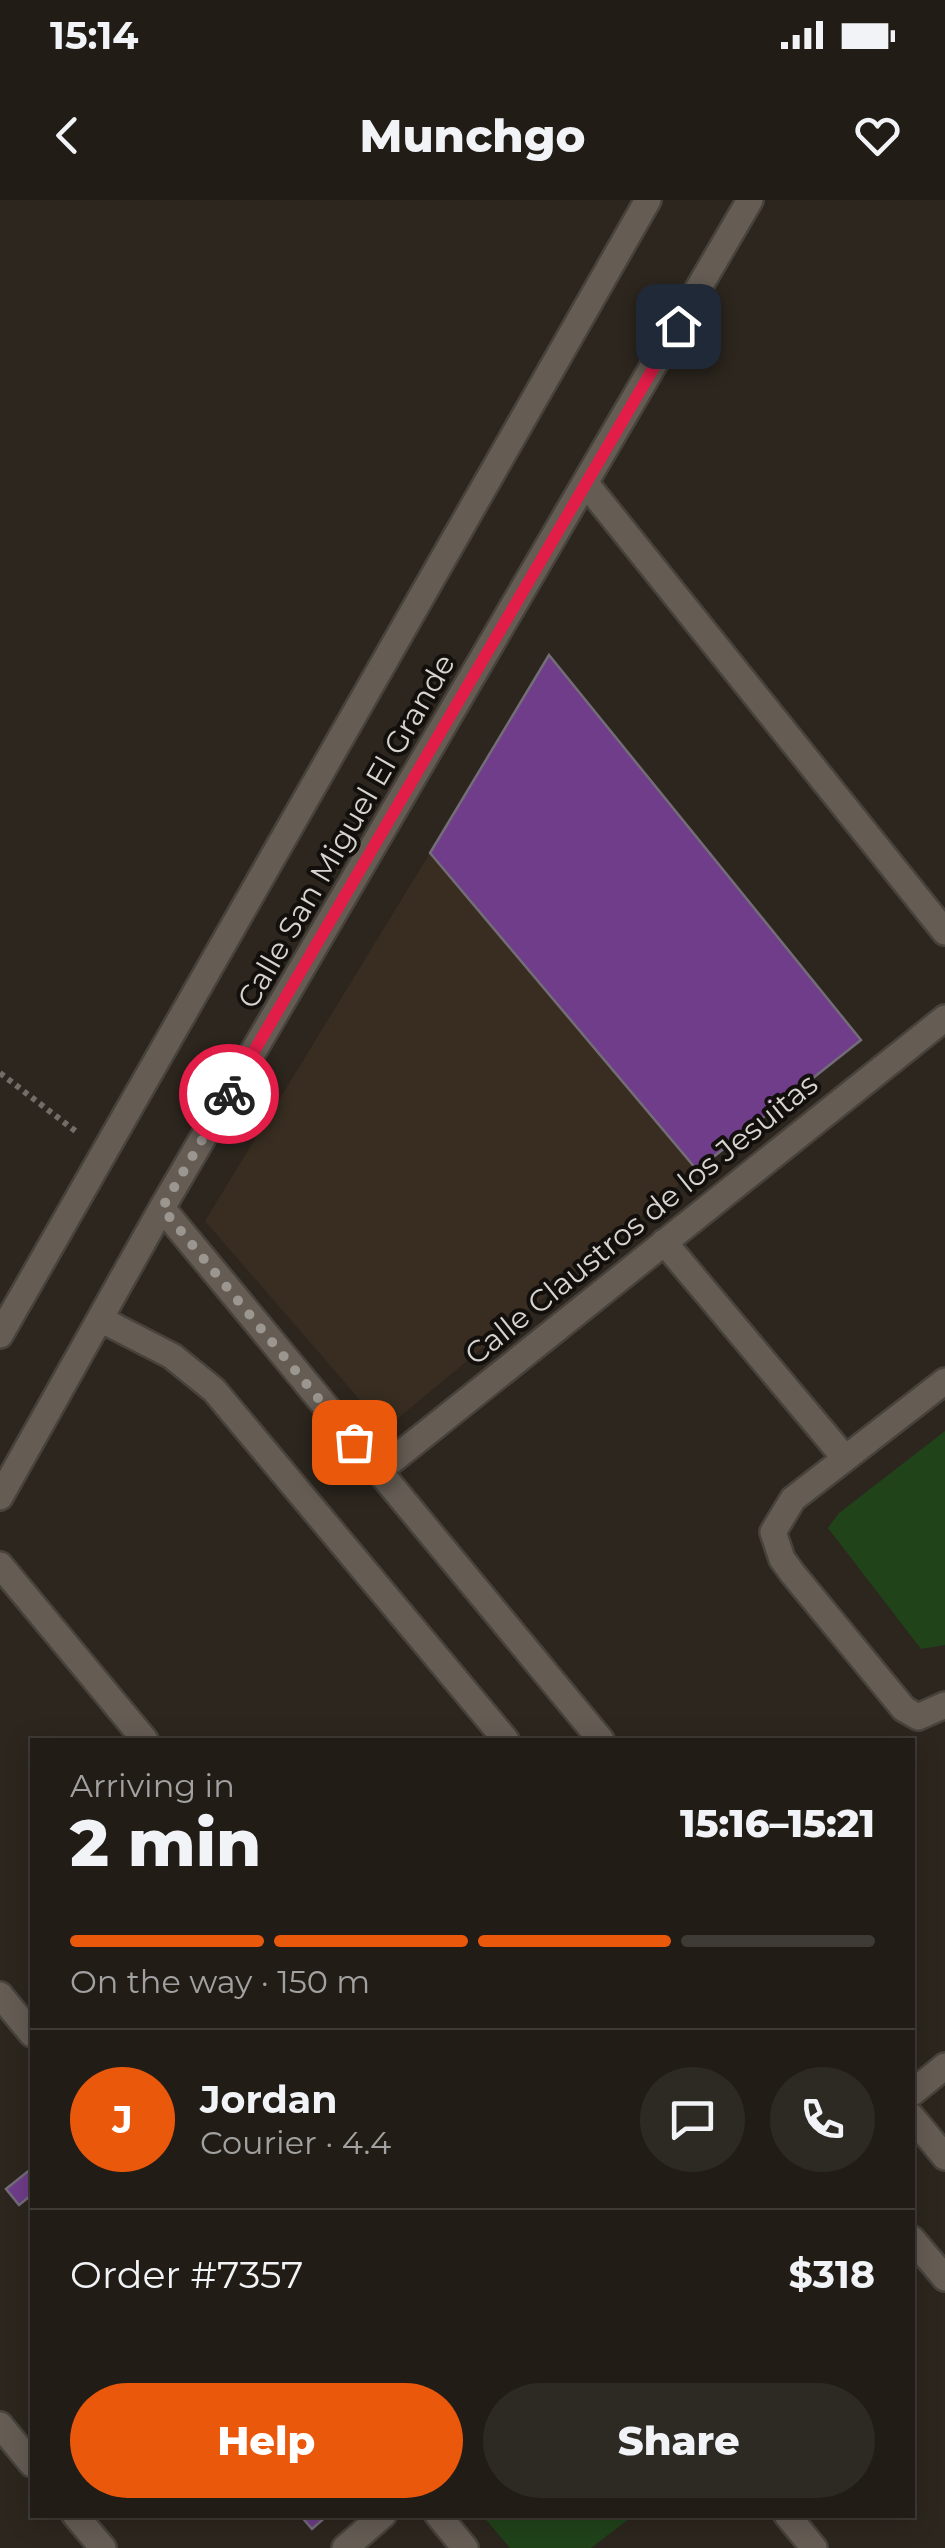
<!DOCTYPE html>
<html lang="en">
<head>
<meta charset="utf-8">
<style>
  body { margin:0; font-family:Montserrat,sans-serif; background:#2d2923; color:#f1f3f6; height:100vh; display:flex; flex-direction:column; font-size:38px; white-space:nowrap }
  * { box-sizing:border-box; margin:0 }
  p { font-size:32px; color:#a2a1a1 }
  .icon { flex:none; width:55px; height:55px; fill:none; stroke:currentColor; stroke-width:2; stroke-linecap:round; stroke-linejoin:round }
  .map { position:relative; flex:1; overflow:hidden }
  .drawer { position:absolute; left:30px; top:1538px; width:885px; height:780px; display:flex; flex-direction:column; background:#211c16; border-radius:0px; box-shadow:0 5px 25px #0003,0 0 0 2px #3e3a35 }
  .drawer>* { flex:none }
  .pin { position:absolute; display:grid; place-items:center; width:85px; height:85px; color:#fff; margin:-42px; border-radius:20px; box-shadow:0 5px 15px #0006 }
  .courier { position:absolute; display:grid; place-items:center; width:100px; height:100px; margin:-50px; border:8px solid #e11d48; border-radius:50%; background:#fff; color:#222; box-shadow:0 2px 12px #0007 }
  .overview em { font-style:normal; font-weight:800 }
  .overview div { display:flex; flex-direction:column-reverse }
  .overview { display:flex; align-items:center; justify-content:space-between; height:170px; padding:0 40px }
  h1 { font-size:65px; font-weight:800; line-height:75px }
  .bar { display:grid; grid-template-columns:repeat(4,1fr); gap:15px 10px; align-content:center; height:120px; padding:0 40px }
  .bar i { height:12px; border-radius:8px; background:#3e3a35 }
  .bar .current { background:#ea580c }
  .bar p { grid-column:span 4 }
  .line { display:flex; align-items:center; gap:25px; padding:0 40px; border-top:2px solid #3e3a35 }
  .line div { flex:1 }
  .round { display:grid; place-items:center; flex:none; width:105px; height:105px; border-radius:52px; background:#2d2923 }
  .cta { display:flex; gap:20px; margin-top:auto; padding:20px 40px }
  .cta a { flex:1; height:115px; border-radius:60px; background:#ea580c; color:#fff; font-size:40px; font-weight:800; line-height:115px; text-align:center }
  .cta a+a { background:#2d2923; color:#f1f3f6 }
  .status { display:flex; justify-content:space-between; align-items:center; height:70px; padding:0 50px; background:#211c16; direction:ltr }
  .status svg { height:28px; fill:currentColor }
  header { display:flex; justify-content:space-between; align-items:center; height:130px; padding:0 40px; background:#211c16; font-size:45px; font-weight:800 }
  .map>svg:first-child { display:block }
  .built { fill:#382d20 }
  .green { fill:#20431a }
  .building { fill:#6f3d89; stroke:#736d77; stroke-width:2.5 }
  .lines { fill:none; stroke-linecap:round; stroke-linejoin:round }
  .street-casing { stroke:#47423b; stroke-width:30 }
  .secondary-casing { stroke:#47423b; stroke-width:30 }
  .path { stroke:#726d66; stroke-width:6; stroke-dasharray:5 5; stroke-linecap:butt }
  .street { stroke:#655d54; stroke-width:25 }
  .secondary { stroke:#655d54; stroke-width:25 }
  .done { stroke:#9b9690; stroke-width:10; stroke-dasharray:0 18 }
  .route { stroke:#e11d48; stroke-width:12 }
  .labels { text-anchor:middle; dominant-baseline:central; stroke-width:8; stroke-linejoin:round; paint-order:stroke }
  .street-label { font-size:30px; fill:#d7d3ce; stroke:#120f0c }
</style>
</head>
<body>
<div class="status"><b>15:14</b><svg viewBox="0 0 49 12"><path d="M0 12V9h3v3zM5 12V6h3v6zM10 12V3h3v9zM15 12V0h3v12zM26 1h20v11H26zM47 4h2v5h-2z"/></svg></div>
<header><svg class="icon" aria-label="back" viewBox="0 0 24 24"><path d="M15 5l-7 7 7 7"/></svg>Munchgo<svg class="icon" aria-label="heart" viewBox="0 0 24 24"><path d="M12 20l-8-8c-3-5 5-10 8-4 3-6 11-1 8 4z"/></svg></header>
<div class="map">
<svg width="945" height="2348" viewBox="0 0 945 2348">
  <rect width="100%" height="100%" fill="#2c261e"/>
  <path class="built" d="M 430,653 L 697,970 L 385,1229 L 205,1021 Z"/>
  <path class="green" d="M 945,1231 L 945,1445 L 921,1449 L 828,1328 L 839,1313 Z
    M 482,2315 L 634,2315 L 591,2348 L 510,2348 Z"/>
  <path class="building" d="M 549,455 L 861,840 L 697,970 L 430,653 Z
    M 32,1968 L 32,2001 L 29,1997 L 19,2005 L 6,1989 Z
    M 300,2315 L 328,2315 L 312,2329 Z"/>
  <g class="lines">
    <defs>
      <path id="street" d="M 587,285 L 945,732
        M 664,1042 L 844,1257
        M 945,1181 L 793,1299 L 773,1332 L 782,1359 L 793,1374 L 904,1509 L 918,1517 L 945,1505
        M 379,1271 L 945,818
        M 0,1365 L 145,1540
        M 0,1795 L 32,1834
        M 912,1893 L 945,1866
        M 0,2225 L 32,2264
        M 75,2315 L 103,2348
        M 438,2315 L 465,2348
        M 787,2315 L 814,2348
        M 345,2348 L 383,2315"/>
      <path id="secondary" d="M 162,1008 L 601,1540
        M 100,1119 L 172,1156 L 214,1190 L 506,1540
        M 0,1135 L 648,0
        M 0,1297 L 162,1008 L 750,0
        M 912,1917 L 945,1957
        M 912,2039 L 945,2078"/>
    </defs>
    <use href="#street" class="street-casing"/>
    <use href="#secondary" class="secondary-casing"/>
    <path class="path" d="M 0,873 L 78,933"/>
    <use href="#street" class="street"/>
    <use href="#secondary" class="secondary"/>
  </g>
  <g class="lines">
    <path class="done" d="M 229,894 L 162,1008 L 354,1242"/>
    <path class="route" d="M 229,894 L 678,126"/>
  </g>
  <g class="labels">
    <g class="street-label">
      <text transform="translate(346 631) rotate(-60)">Calle San Miguel El Grande</text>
      <text transform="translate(641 1019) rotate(-39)">Calle Claustros de los Jesuitas</text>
    </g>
  </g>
</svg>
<div class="pin" style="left:354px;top:1242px;background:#ea580c"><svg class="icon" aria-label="bag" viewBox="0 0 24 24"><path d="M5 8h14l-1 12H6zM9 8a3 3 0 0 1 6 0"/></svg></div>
<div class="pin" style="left:678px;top:126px;background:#1f2937"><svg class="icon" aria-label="home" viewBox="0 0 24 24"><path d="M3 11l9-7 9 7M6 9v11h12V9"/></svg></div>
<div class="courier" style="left:229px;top:894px"><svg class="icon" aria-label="bike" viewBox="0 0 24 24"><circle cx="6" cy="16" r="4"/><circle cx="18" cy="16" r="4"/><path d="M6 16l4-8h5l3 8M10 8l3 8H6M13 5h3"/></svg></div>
<section class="drawer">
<div class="overview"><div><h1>2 min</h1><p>Arriving in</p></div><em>15:16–15:21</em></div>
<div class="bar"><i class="current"></i><i class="current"></i><i class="current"></i><i></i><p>On the way · 150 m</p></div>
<div class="line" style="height:180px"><b class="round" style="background:#ea580c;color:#fff">J</b><div><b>Jordan</b><p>Courier · 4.4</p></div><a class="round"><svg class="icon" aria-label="chat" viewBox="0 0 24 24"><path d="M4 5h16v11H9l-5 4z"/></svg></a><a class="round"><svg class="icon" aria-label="phone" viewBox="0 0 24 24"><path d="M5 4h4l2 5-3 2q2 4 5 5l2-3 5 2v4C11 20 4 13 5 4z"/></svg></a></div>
<div class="line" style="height:130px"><div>Order #7357</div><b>$318</b></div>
<div class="cta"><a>Help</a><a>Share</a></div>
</section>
</div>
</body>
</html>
